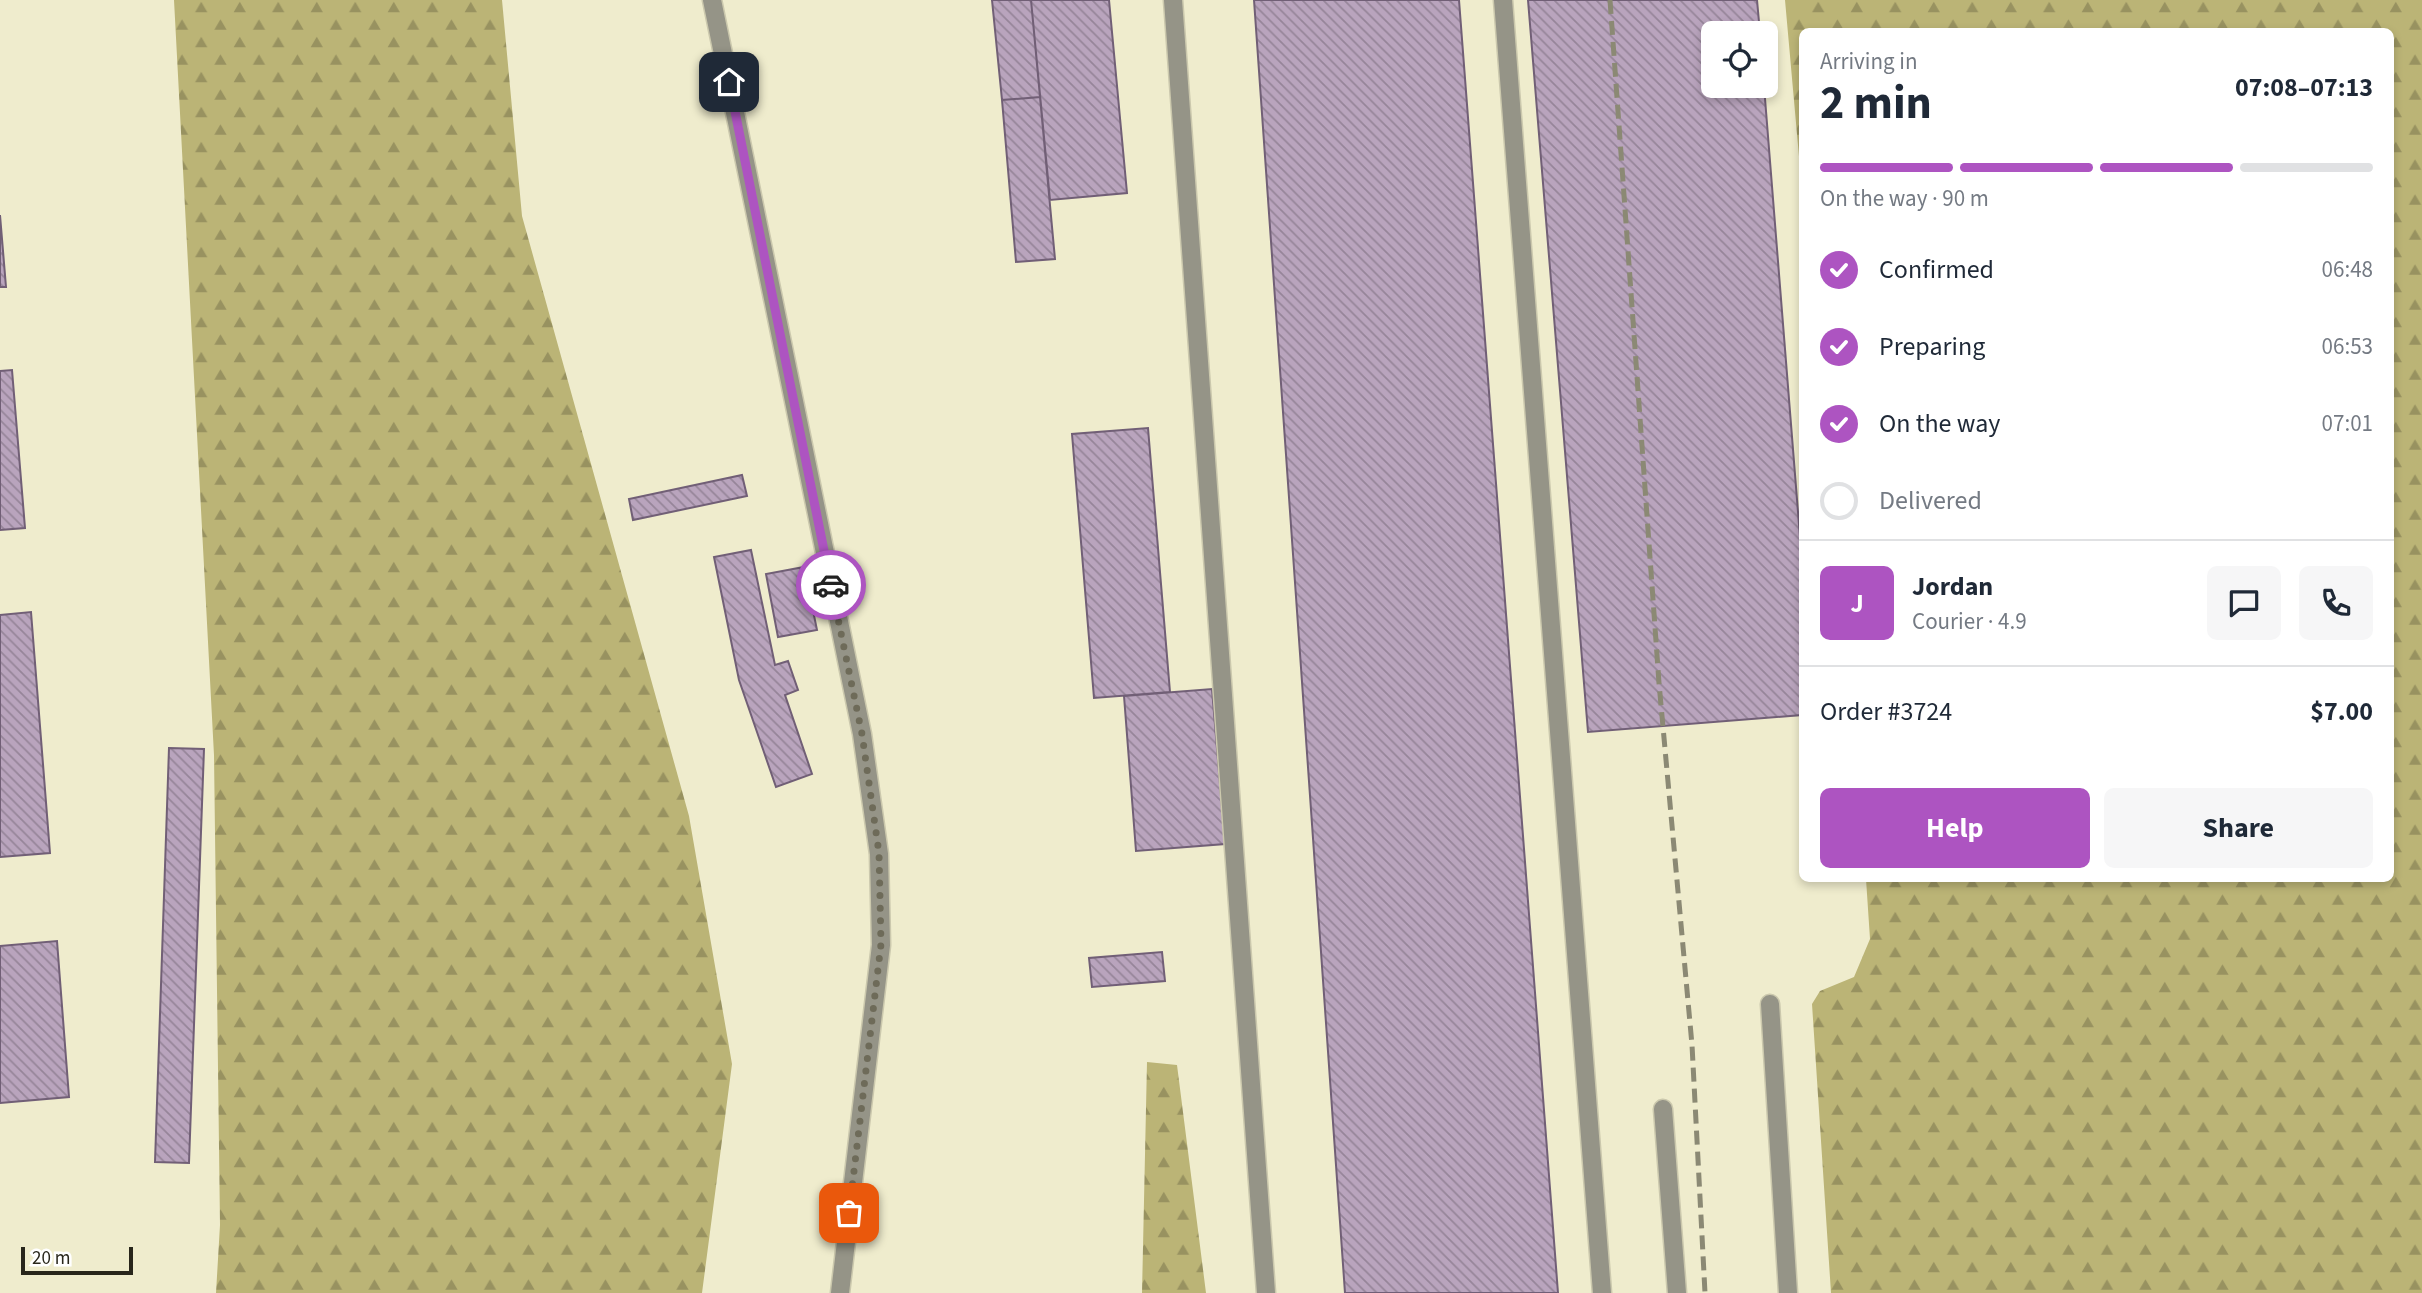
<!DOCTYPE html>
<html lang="en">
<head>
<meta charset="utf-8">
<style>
  body { margin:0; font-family:"Source Sans 3",sans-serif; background:#f6f6f7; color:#1f2937; height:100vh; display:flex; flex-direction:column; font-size:26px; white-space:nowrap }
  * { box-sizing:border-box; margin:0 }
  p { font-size:23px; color:#747a83 }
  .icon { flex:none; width:38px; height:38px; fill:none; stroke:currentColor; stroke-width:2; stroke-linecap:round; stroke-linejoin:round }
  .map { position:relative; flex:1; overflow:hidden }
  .side { position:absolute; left:1799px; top:28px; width:595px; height:854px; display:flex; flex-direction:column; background:#fff; border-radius:10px; box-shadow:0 4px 10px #0003 }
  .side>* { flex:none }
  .tools { position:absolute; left:1701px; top:21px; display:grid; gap:14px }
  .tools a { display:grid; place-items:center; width:77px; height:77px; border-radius:10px; background:#fff; box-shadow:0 4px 10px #0003; font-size:35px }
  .scale { position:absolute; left:21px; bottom:18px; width:112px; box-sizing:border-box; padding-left:7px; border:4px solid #28261b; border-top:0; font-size:19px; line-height:24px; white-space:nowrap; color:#28261b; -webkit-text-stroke:5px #fff; paint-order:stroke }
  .pin { position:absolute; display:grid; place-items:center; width:60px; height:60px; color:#fff; margin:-30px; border-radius:14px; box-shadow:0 4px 10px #0006 }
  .courier { position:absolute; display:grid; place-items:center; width:70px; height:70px; margin:-35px; border:5px solid #ad54c1; border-radius:50%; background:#fff; color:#222; box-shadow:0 2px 9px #0007 }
  .overview em { font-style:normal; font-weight:700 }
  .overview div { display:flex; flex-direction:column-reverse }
  .overview { display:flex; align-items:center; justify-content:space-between; height:119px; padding:0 21px }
  h1 { font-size:46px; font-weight:700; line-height:52px }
  .bar { display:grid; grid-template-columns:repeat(4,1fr); gap:10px 7px; align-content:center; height:84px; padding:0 21px }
  .bar i { height:9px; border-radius:5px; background:#e0e1e3 }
  .bar .current { background:#ad54c1 }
  .bar p { grid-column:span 4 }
  .line { display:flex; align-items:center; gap:18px; padding:0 21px; border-top:2px solid #e0e1e3 }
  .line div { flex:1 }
  .round { display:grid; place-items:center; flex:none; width:74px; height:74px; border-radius:10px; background:#f6f6f7 }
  ol { padding:0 21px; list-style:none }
  li { display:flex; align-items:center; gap:21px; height:77px }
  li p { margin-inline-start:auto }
  li .icon { padding:7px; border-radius:50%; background:#ad54c1; color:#fff; stroke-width:4 }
  li:last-child { color:#747a83 }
  li i { width:38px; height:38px; border:4px solid #e0e1e3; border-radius:50% }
  .action { display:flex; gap:14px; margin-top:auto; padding:14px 21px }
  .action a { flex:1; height:80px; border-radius:10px; background:#ad54c1; color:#fff; font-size:28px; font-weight:700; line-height:80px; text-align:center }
  .action a+a { background:#f6f6f7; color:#1f2937 }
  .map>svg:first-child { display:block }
  .forest { fill:url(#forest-firs) }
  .building { fill:url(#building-back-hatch); stroke:#715f76; stroke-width:2 }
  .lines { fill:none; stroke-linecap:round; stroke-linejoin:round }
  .street-casing { stroke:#cbc8ad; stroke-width:21 }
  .street { stroke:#959487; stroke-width:18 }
  .rail { stroke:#8b8974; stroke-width:5; stroke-dasharray:14 7; stroke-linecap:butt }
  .done { stroke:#6e6b59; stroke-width:7; stroke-dasharray:0 12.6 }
  .route { stroke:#ad54c1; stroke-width:9 }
</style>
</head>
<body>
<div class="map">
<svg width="2422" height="1293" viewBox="0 0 2422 1293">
  <defs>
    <pattern id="forest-firs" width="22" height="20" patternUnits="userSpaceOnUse" patternTransform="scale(1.75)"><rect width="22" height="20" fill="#bbb476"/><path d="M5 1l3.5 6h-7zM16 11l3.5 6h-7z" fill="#989260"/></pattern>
    <pattern id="building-back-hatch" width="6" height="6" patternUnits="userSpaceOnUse" patternTransform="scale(1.75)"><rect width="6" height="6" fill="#b9a4bd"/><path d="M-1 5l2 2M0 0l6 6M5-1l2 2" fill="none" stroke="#968599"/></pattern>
  </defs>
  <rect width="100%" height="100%" fill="#efeccd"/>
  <path class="forest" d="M 174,0 L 502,0 L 522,216 L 689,816 L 732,1064 L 702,1293 L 216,1293 L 220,1225 L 214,755 Z
    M 1785,0 L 2422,0 L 2422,1293 L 1831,1293 L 1812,1004 L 1820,991 L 1854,977 L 1870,939 L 1866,879 L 2390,878 L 2390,32 L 1802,32 L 1802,190 Z
    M 1147,1062 L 1177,1065 L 1206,1293 L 1142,1293 Z"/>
  <path class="building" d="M 992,0 L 1031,0 L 1040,97 L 1002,100 Z
    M 1031,0 L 1109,0 L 1127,193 L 1050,200 Z
    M 1254,0 L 1459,0 L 1558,1293 L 1345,1293 Z
    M 1528,0 L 1757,0 L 1760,33 L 1713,33 L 1713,86 L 1764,86 L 1802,562 L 1802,715 L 1588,732 Z
    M 1040,97 L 1055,259 L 1016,262 L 1002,100 Z
    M 0,215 L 6,287 L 0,287 Z
    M 12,370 L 25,528 L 0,530 L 0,371 Z
    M 1148,428 L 1170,692 L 1094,698 L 1072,434 Z
    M 742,475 L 747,496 L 633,520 L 629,499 Z
    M 751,550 L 775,665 L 788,661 L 798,690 L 785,695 L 812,774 L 776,787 L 739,680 L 714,557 Z
    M 804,567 L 817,630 L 778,637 L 766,574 Z
    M 31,612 L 50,853 L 0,857 L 0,615 Z
    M 1212,689 L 1225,844 L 1136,851 L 1124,696 Z
    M 169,748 L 204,749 L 189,1163 L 155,1162 Z
    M 57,941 L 69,1097 L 0,1103 L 0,946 Z
    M 1162,952 L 1165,981 L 1092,987 L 1089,958 Z"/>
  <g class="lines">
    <defs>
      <path id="street" d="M 712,0 L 862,734 L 879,854 L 881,945 L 840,1293
        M 1173,0 L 1266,1293
        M 1503,0 L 1602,1293
        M 1770,1004 L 1788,1293
        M 1663,1109 L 1677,1293"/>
    </defs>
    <use href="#street" class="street-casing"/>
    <use href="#street" class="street"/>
    <path class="rail" d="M 1610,0 L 1659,683 L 1692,1045 L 1705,1293"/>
  </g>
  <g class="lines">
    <path class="done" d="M 831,585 L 862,734 L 879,853 L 881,944 L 849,1213"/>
    <path class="route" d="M 729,82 L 831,585"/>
  </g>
</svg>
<div class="tools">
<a><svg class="icon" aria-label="locate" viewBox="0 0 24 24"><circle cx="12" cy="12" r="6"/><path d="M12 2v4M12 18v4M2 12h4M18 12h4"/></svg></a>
</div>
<div class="scale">20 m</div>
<div class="pin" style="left:849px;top:1213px;background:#ea580c"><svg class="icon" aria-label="bag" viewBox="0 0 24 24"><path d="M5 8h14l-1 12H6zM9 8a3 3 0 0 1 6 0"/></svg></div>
<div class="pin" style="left:729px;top:82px;background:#1f2937"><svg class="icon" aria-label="home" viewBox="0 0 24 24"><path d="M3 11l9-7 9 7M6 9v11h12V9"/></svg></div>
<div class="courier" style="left:831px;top:585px"><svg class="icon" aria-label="car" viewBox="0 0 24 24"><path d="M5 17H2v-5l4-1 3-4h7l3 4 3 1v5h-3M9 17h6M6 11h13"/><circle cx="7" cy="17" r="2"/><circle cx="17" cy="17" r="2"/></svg></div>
<section class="side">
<div class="overview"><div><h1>2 min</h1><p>Arriving in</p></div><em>07:08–07:13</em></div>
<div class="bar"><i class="current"></i><i class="current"></i><i class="current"></i><i></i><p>On the way · 90 m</p></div>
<ol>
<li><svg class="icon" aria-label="check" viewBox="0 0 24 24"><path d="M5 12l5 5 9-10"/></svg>Confirmed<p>06:48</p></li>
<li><svg class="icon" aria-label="check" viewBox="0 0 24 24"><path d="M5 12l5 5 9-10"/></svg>Preparing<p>06:53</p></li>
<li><svg class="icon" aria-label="check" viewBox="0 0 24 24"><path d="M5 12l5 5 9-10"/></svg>On the way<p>07:01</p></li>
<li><i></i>Delivered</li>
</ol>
<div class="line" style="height:126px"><b class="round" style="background:#ad54c1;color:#fff">J</b><div><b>Jordan</b><p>Courier · 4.9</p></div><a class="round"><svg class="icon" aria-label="chat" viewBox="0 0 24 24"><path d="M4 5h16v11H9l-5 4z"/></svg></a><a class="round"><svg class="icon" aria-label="phone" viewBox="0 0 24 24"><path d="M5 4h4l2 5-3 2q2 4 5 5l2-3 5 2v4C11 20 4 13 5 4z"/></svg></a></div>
<div class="line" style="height:91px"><div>Order #3724</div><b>$7.00</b></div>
<div class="action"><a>Help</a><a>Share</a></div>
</section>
</div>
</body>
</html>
